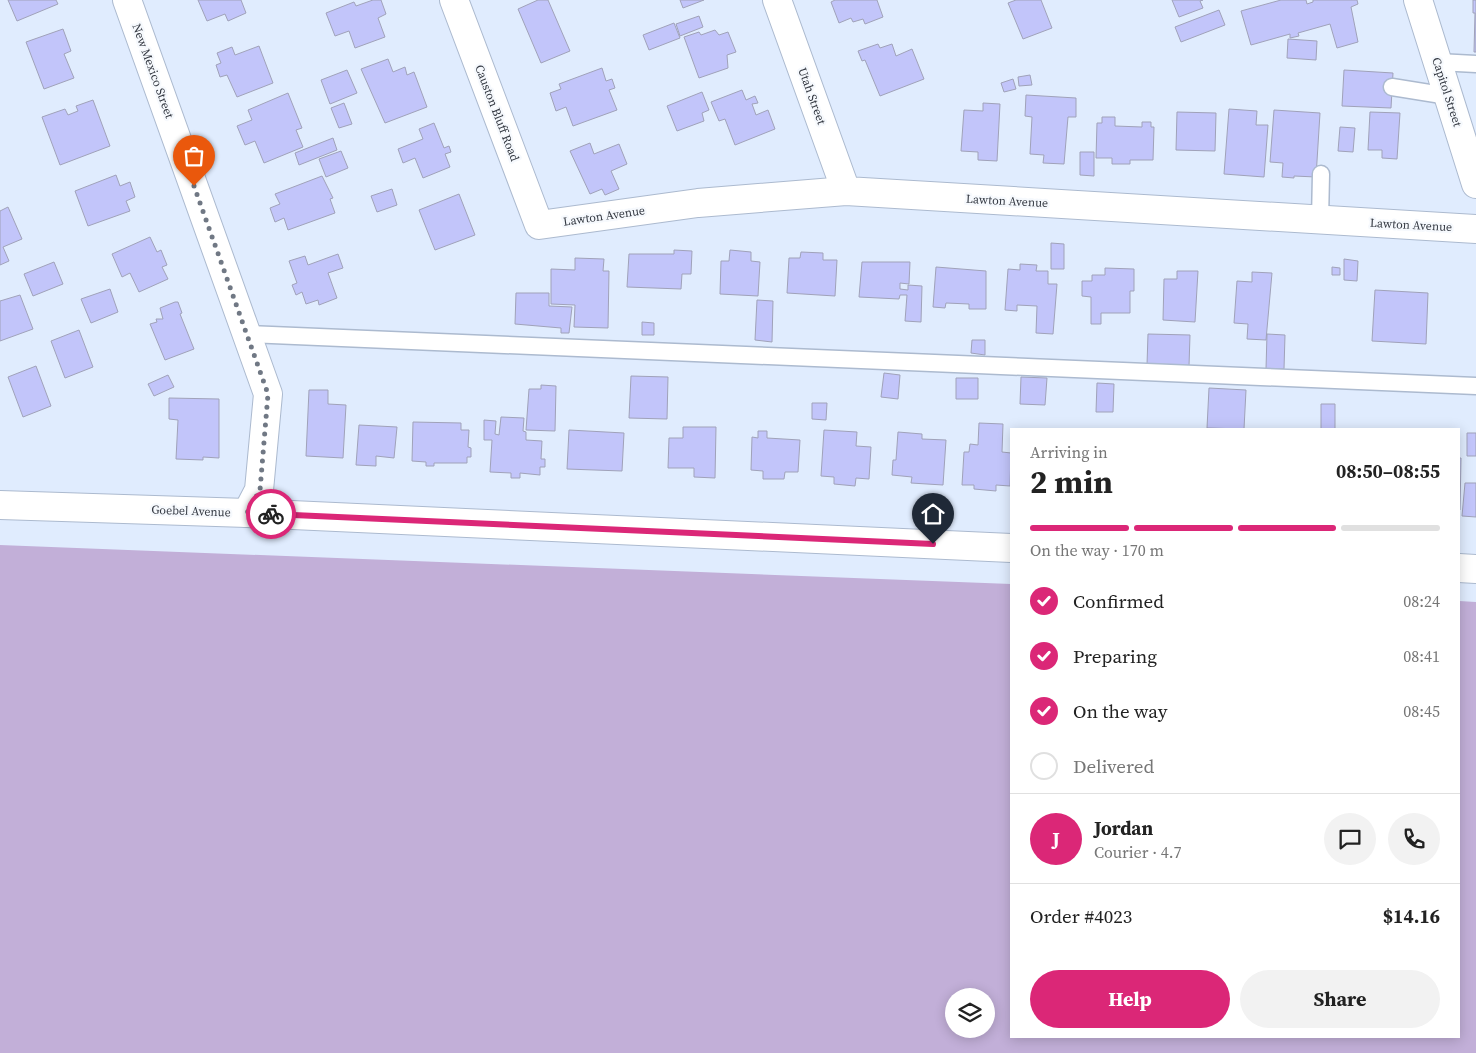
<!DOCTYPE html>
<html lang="en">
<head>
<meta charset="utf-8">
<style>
  body { margin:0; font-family:"Source Serif 4",serif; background:#f2f2f2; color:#222; height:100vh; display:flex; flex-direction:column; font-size:19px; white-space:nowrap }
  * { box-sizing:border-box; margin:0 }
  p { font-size:16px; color:#767676 }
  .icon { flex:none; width:28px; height:28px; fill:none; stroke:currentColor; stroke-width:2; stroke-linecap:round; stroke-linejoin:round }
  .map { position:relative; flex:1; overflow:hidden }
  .drawer { position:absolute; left:1010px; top:428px; width:450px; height:610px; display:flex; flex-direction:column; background:#fff; border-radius:0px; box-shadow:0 2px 12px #0003 }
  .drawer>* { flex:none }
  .fabs { position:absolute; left:945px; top:988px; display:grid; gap:10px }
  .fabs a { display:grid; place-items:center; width:50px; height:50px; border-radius:50%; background:#fff; box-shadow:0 2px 12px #0003; font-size:25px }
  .pin { position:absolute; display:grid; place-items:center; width:42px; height:42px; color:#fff; margin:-51px -21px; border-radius:50% 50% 50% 0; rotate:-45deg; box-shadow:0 0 5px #0007 }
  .pin .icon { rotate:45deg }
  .courier { position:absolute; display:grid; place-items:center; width:50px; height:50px; margin:-25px; border:4px solid #db2777; border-radius:50%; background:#fff; color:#222; box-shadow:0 1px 6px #0007 }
  .summary em { font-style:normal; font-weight:700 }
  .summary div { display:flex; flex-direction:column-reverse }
  .summary { display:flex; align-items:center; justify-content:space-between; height:85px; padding:0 20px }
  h1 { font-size:32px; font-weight:700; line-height:38px }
  .bar { display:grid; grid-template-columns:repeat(4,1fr); gap:8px 5px; align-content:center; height:60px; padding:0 20px }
  .bar i { height:6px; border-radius:4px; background:#e0e0e0 }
  .bar .on { background:#db2777 }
  .bar p { grid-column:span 4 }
  .line { display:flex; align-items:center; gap:12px; padding:0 20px; border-top:1px solid #e0e0e0 }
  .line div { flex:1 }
  .round { display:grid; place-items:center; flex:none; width:52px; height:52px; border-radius:26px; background:#f2f2f2 }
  ol { padding:0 20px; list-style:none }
  li { display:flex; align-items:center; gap:15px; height:55px }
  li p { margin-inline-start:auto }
  li .icon { padding:5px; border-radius:50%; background:#db2777; color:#fff; stroke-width:4 }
  li:last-child { color:#767676 }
  li i { width:28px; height:28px; border:2px solid #e0e0e0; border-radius:50% }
  .primary-button { display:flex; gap:10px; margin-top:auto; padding:10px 20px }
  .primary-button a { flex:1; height:58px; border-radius:30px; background:#db2777; color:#fff; font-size:20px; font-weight:700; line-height:58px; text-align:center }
  .primary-button a+a { background:#f2f2f2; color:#222 }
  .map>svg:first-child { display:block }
  .green { fill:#c2afd8; fill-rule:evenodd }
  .building { fill:#c2c5fa; stroke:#a0a2b9 }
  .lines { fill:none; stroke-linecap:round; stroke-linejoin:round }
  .service-casing { stroke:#acbacf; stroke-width:19 }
  .minor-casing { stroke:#acbacf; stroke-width:30 }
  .tertiary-casing { stroke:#acbacf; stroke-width:30 }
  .service { stroke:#fff; stroke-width:16 }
  .minor { stroke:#fff; stroke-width:28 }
  .tertiary { stroke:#fff; stroke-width:28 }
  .done { stroke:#707884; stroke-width:5; stroke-dasharray:0 9 }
  .route { stroke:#db2777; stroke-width:6 }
  .labels { text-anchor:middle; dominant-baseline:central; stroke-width:4.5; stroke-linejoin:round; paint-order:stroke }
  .street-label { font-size:12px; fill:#343942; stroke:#f6f9fd }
</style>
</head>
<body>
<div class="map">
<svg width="1476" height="1053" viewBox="0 0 1476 1053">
  <rect width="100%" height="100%" fill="#e0ecfe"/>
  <path class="green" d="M 0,545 L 1011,584 L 1011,1036 L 1459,1036 L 1459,601 L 1476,602 L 1476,1053 L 0,1053 ZM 954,996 L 986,996 L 986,1029 L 954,1029 Z"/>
  <path class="building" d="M 8,0 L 56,0 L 58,4 L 17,21 Z
    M 198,0 L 241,0 L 246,13 L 228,21 L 225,14 L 207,21 Z
    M 373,0 L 381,0 L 386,14 L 378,18 L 385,37 L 355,48 L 349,31 L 335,36 L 326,13 L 354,2 L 356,6 Z
    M 538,0 L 548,0 L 570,51 L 541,63 L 518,9 Z
    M 680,0 L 704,0 L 683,8 Z
    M 835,0 L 877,0 L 883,17 L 865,24 L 863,19 L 853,22 L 851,18 L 839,23 L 831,2 Z
    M 1016,0 L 1041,0 L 1052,28 L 1023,39 L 1008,3 Z
    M 1172,0 L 1203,0 L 1200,1 L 1203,8 L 1179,17 Z
    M 1281,0 L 1306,0 L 1307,4 L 1313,2 L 1313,0 L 1357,0 L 1358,4 L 1351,7 L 1358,42 L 1337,48 L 1330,24 L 1298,33 L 1299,36 L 1290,38 L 1290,34 L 1251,45 L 1241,11 Z
    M 1473,0 L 1476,0 L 1476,52 L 1474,52 L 1475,13 L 1473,13 Z
    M 1219,10 L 1225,25 L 1181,42 L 1175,27 Z
    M 699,16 L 703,27 L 680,36 L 676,24 Z
    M 674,23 L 680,38 L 649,50 L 643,35 Z
    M 63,29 L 71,51 L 64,54 L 74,78 L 44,89 L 26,42 Z
    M 715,30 L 719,35 L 728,32 L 736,52 L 727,55 L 728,68 L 699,78 L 684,37 L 699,32 L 701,35 Z
    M 1288,39 L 1317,41 L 1316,60 L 1287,58 Z
    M 878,44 L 880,48 L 892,44 L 896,56 L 912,49 L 924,79 L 880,96 L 865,60 L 862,61 L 858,51 Z
    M 259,46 L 273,83 L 237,97 L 227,75 L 220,77 L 216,65 L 221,63 L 217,53 L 232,47 L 235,55 Z
    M 388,59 L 393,72 L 405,67 L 407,75 L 414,72 L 427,107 L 385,123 L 361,69 Z
    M 602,68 L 606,81 L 612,79 L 615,88 L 609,90 L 617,110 L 573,126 L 566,107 L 556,111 L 550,93 L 561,89 L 559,84 Z
    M 347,70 L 357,93 L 330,104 L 321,80 Z
    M 1344,70 L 1393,73 L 1391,108 L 1342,106 Z
    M 1030,75 L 1032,85 L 1019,86 L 1018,77 Z
    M 1013,79 L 1016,89 L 1004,92 L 1001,83 Z
    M 742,90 L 746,100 L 755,96 L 758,103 L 752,104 L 756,115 L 768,110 L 775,129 L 735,145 L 725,119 L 719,121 L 711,102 Z
    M 702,92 L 709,110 L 702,113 L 704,121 L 677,131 L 667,106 Z
    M 288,93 L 302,128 L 296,130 L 303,147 L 264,163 L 255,141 L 245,145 L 237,126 L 252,120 L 248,110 Z
    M 1026,95 L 1076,98 L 1076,117 L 1068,117 L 1064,164 L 1043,163 L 1044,155 L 1030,154 L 1032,117 L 1025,116 Z
    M 93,100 L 110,146 L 60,165 L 42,117 L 65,109 L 68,115 L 78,111 L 76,106 Z
    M 344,103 L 352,124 L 339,128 L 331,108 Z
    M 983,103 L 1000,104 L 997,161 L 978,160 L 978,152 L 961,151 L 964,110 L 983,111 Z
    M 1229,109 L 1257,111 L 1256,125 L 1268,125 L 1264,177 L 1224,174 Z
    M 1274,110 L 1320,113 L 1316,177 L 1294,176 L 1294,178 L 1282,177 L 1283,163 L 1270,162 Z
    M 1177,112 L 1216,113 L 1215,151 L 1176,150 Z
    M 1370,112 L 1400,113 L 1397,159 L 1382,158 L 1382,150 L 1368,150 Z
    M 1102,117 L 1115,117 L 1115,126 L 1142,127 L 1142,122 L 1151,122 L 1151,127 L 1154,127 L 1153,160 L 1130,160 L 1130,164 L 1112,164 L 1112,158 L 1096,158 L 1097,123 L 1102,123 Z
    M 434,123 L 444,148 L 449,146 L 451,152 L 445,154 L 450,167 L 423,178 L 415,158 L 403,163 L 398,149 L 423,139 L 419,129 Z
    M 1340,127 L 1355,128 L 1353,152 L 1338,151 Z
    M 333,138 L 337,150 L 299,165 L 295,153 Z
    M 590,143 L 594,154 L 619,144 L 627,164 L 611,171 L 619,189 L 605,195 L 602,189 L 590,194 L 570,151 Z
    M 341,151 L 348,168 L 326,177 L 319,159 Z
    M 1080,152 L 1094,152 L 1094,176 L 1080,175 Z
    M 116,175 L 120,186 L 130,182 L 135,197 L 126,201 L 130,211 L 88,226 L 75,191 Z
    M 322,176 L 333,198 L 330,199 L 335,213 L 288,230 L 284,218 L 275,222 L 270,208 L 280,204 L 275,194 Z
    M 392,189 L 397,205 L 377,212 L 371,196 Z
    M 459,194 L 475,235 L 435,250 L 419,210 Z
    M 8,207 L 22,239 L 3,247 L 9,261 L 0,265 L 0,211 Z
    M 150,237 L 157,252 L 161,250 L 167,265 L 162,267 L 168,279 L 139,292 L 130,273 L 122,277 L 112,254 Z
    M 1051,243 L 1064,244 L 1064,269 L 1051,269 Z
    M 674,250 L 692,251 L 691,274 L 682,274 L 681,289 L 627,287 L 629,254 L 674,254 Z
    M 730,250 L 751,252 L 751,261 L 760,262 L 758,296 L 720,294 L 721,261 L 729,261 Z
    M 801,252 L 823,253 L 823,260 L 837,260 L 835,296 L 787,293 L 789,258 L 800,258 Z
    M 338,254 L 343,268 L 328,273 L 337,298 L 319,305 L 318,300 L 306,304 L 302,292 L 296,295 L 292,285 L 297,283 L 289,261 L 305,256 L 308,265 Z
    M 575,258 L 604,259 L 603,271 L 609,271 L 608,328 L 574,327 L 575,305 L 551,304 L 551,269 L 575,270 Z
    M 1344,259 L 1358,261 L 1357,281 L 1344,280 Z
    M 54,262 L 63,284 L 33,296 L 24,274 Z
    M 862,262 L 910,262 L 909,284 L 900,283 L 900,289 L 908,290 L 908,285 L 922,286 L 921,322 L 905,321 L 907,295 L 900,295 L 899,299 L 859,297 Z
    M 1020,264 L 1037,265 L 1036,271 L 1048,271 L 1048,284 L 1057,284 L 1053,334 L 1036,333 L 1037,306 L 1017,305 L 1017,311 L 1005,310 L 1008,269 L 1020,270 Z
    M 936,267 L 986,271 L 986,309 L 969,309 L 969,304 L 946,303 L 945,308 L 933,307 Z
    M 1332,267 L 1340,268 L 1340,275 L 1332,275 Z
    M 1105,268 L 1134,269 L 1134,291 L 1130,291 L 1130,313 L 1101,313 L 1101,324 L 1091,324 L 1091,297 L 1082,296 L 1082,281 L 1092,281 L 1092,275 L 1105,275 Z
    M 1177,271 L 1198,271 L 1195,322 L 1163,320 L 1164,279 L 1177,279 Z
    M 1252,272 L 1272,273 L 1266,340 L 1247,339 L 1248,324 L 1234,323 L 1237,281 L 1252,282 Z
    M 110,289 L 118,312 L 91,323 L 81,299 Z
    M 1375,290 L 1428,293 L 1426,344 L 1372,341 Z
    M 516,293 L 549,293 L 549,306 L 572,307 L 569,333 L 561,333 L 561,328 L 515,324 Z
    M 20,295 L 33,329 L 0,341 L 0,301 Z
    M 757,300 L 773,301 L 772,342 L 755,340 Z
    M 175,302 L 178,302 L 182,313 L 180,314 L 194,349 L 165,360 L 150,324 L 157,322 L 156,319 L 163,319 L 160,308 Z
    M 642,322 L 654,323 L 654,335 L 642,335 Z
    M 79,330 L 93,367 L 65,378 L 51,341 Z
    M 1148,334 L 1190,335 L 1189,366 L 1147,365 Z
    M 1267,334 L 1285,335 L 1284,369 L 1266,369 Z
    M 972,340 L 985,340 L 985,355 L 971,353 Z
    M 36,366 L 51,406 L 23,417 L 8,377 Z
    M 884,373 L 900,375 L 898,399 L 881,397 Z
    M 168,375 L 174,387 L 154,396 L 148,384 Z
    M 631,376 L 668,377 L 667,419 L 629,418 Z
    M 1021,377 L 1047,378 L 1045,405 L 1020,404 Z
    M 956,378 L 978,378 L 978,399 L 956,399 Z
    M 1097,383 L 1114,384 L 1113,412 L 1096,412 Z
    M 541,385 L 556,386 L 555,431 L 526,430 L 529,389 L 541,389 Z
    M 1209,388 L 1246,390 L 1244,429 L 1207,428 Z
    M 309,390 L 328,390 L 328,404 L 346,405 L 343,458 L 306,456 Z
    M 169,398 L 219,399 L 219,458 L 203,457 L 203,460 L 176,459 L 178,420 L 169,419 Z
    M 812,403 L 827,403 L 826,420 L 812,419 Z
    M 1321,404 L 1335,404 L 1335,429 L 1321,429 Z
    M 501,417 L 524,418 L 523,431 L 526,432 L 526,440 L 542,441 L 541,459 L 545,459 L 545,467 L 540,467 L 540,475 L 520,473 L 520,478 L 511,478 L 511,473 L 490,472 L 492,440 L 484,440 L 484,420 L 496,421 L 495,434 L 499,435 Z
    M 413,422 L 461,423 L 461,430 L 469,430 L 468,447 L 471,448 L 471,457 L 467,457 L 467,463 L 434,463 L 434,466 L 426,466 L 426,462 L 412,461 Z
    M 979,423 L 1003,424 L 1002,452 L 1011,453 L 1010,486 L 996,485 L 996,491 L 974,489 L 974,485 L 962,485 L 964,452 L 969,452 L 970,444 L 978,445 Z
    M 359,425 L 397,427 L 394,458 L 376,456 L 376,466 L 356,465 Z
    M 683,427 L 716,427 L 715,478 L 694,477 L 694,468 L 668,468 L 669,438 L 683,438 Z
    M 569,430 L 624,433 L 622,471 L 567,469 Z
    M 824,430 L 857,432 L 856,446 L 871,447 L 869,479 L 856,478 L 855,486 L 834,484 L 834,477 L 821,476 Z
    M 758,431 L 767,431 L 767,438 L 800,440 L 798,472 L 785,472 L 784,479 L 763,479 L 763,471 L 751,470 L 752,437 L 758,438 Z
    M 898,432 L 922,434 L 922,439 L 946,440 L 943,485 L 911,483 L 912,477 L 892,475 L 893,460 L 896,460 Z
    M 1467,433 L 1476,433 L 1476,456 L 1467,456 Z
    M 1459,458 L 1461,458 L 1460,510 L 1459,510 Z
    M 1465,483 L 1476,483 L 1476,517 L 1462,516 Z"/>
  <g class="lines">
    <defs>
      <path id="service" d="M 1438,62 L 1476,64
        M 1392,87 L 1448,96
        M 1320,220 L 1321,174
        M 247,334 L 1476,386"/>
      <path id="minor" d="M 127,0 L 268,394 L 259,490 L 247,513
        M 454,0 L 539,225 L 698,203 L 846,191 L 1476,229
        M 777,0 L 846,191
        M 1418,0 L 1476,184"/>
      <path id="tertiary" d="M 0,505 L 247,513 L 1011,548
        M 1459,568 L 1476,569"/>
    </defs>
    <use href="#service" class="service-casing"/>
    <use href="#minor" class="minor-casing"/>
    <use href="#tertiary" class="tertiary-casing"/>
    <use href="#service" class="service"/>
    <use href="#minor" class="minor"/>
    <use href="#tertiary" class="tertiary"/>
  </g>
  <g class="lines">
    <path class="done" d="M 194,186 L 268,394 L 260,490 L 247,513 L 271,514"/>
    <path class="route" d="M 271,514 L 933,544"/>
  </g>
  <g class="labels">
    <g class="street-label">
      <text transform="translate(153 71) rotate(70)">New Mexico Street</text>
      <text transform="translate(1447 92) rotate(72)">Capitol Street</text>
      <text transform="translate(812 96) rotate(70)">Utah Street</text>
      <text transform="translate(497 113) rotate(69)">Causton Bluff Road</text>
      <text transform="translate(1007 201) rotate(3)">Lawton Avenue</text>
      <text transform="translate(604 216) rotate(-8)">Lawton Avenue</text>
      <text transform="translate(1411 225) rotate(3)">Lawton Avenue</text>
      <text transform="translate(191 511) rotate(2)">Goebel Avenue</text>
    </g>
  </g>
</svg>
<div class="fabs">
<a><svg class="icon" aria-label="layers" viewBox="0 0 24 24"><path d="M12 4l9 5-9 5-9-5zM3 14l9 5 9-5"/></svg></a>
</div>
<div class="pin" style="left:194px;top:186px;background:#ea580c"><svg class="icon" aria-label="bag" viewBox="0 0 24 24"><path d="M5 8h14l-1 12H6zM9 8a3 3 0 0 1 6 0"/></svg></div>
<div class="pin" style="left:933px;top:544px;background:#1f2937"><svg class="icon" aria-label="home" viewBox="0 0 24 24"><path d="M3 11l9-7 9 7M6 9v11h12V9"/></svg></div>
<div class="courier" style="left:271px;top:514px"><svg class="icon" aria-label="bike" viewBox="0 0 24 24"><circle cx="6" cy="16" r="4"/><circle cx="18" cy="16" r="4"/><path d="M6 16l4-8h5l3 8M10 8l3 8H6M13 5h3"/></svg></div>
<section class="drawer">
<div class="summary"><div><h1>2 min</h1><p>Arriving in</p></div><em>08:50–08:55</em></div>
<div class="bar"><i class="on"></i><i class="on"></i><i class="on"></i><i></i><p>On the way · 170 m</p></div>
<ol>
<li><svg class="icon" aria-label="check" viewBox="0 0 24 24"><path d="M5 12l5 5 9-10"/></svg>Confirmed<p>08:24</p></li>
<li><svg class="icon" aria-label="check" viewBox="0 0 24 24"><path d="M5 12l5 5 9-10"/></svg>Preparing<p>08:41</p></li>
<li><svg class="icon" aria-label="check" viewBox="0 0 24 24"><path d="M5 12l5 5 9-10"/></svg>On the way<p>08:45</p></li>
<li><i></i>Delivered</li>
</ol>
<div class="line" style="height:90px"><b class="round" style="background:#db2777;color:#fff">J</b><div><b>Jordan</b><p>Courier · 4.7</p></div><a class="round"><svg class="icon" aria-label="chat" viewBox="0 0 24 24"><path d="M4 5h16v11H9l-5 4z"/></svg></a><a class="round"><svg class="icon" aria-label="phone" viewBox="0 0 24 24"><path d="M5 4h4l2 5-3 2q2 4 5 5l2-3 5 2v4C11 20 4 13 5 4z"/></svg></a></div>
<div class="line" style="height:65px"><div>Order #4023</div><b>$14.16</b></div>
<div class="primary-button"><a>Help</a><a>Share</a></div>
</section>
</div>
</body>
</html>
